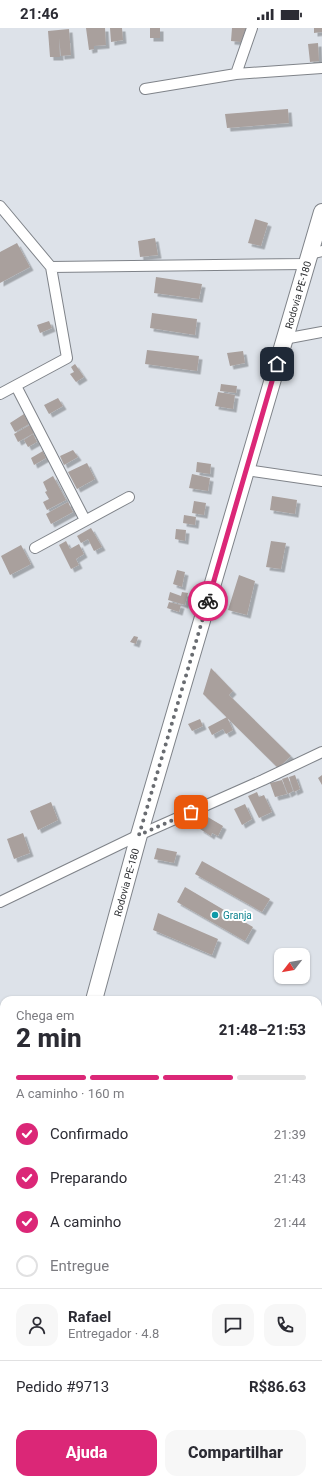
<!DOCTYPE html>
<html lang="pt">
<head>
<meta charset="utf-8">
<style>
  body { margin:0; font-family:Roboto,sans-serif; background:#f7f7f7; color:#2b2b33; height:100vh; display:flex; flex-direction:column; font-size:15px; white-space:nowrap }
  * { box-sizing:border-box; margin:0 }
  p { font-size:13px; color:#7c7c81 }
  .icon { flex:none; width:22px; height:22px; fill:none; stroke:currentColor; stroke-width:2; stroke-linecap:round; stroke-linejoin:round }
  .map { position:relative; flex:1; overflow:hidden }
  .details { position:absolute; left:0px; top:968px; width:322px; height:488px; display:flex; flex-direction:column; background:#fff; border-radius:12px 12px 0 0; box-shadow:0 1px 3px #0004 }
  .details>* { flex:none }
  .needle { width:26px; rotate:239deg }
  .controls { position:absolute; left:274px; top:920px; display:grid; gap:8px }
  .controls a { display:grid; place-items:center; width:36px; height:36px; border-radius:8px; background:#fff; box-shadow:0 1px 3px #0004; font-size:20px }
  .pin { position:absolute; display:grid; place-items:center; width:34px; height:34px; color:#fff; margin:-17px; border-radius:8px; box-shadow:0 2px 6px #0006 }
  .courier { position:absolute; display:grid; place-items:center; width:40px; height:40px; margin:-20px; border:3px solid #db2777; border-radius:50%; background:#fff; color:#222; box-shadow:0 1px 5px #0007 }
  .summary em { font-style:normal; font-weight:800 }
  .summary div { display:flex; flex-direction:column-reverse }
  .summary { display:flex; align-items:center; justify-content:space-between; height:68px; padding:0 16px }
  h1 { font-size:26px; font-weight:800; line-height:30px }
  .bar { display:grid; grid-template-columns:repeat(4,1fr); gap:6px 4px; align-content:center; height:48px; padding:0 16px }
  .bar i { height:5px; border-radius:3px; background:#e1e1e2 }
  .bar .selected { background:#db2777 }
  .bar p { grid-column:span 4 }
  .line { display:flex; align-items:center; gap:10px; padding:0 16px; border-top:1px solid #e1e1e2 }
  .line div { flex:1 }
  .round { display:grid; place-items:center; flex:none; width:42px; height:42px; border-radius:12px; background:#f7f7f7 }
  ol { padding:0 16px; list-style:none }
  li { display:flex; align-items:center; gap:12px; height:44px }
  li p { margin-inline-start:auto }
  li .icon { padding:4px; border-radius:50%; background:#db2777; color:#fff; stroke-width:4 }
  li:last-child { color:#7c7c81 }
  li i { width:22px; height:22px; border:2px solid #e1e1e2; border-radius:50% }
  .primary-button { display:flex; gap:8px; margin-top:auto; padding:8px 16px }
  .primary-button a { flex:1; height:46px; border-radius:12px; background:#db2777; color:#fff; font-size:16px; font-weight:800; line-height:46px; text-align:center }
  .primary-button a+a { background:#f7f7f7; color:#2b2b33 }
  .status { display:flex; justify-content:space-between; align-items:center; height:28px; padding:0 20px; background:#fff; direction:ltr }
  .status svg { height:11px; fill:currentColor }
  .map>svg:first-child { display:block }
  .water { fill:#8bacba }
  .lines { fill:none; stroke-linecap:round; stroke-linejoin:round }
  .stream { stroke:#8bacba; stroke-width:3 }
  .building { fill:#a9a09d; filter:url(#shadow) }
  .street-casing { stroke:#7f8389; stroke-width:12 }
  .primary-casing { stroke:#7f8389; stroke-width:18 }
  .street { stroke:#fff; stroke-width:10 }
  .primary { stroke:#fff; stroke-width:16 }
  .done { stroke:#696c71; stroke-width:4; stroke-dasharray:0 7.2 }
  .route { stroke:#db2777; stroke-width:5 }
  .culture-dot { fill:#0f9aa8; stroke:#fff; stroke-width:1.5 }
  .labels { text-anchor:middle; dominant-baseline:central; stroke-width:4; stroke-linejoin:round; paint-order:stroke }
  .street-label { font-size:10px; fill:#2b2d30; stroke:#fff }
  .culture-label { font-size:10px; fill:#0d838f; stroke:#fff; text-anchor:start }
</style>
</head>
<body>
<div class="status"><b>21:46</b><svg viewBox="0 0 49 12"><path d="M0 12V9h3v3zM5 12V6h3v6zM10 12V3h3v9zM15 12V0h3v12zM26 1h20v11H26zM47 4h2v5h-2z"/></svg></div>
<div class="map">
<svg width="322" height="1456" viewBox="0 0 322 1456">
  <defs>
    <filter id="shadow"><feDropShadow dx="3.5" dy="3.5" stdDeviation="0" flood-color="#0004"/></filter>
  </defs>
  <rect width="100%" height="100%" fill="#dde2e9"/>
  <path class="water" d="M 322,1366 L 322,1452 L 318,1447 L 318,1368 Z"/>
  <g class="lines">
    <path class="stream" d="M 207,1456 L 215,1452"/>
  </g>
  <path class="building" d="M 86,0 L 105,0 L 106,17 L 94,18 L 94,21 L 89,22 Z
    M 110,0 L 122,0 L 123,12 L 111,14 Z
    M 150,0 L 160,0 L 160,10 L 150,10 Z
    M 232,0 L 246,0 L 241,14 L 231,13 Z
    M 314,0 L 322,0 L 322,4 L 314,5 Z
    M 69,1 L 71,27 L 61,28 L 59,10 L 60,29 L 50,29 L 48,3 Z
    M 318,15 L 319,33 L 310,34 L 308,16 Z
    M 288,81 L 289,95 L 227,100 L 225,86 Z
    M 255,191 L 268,195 L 261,218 L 248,215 Z
    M 155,210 L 158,227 L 140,229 L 138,213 Z
    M 17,215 L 30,239 L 0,255 L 0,224 Z
    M 156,249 L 202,256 L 199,271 L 154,265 Z
    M 152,285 L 197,291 L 195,307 L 150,300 Z
    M 49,293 L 52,300 L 40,305 L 37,297 Z
    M 147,322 L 199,328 L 197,343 L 145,336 Z
    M 243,323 L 245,335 L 230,338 L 227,325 Z
    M 75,336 L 84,349 L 76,354 L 70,346 L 74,344 L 71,339 Z
    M 221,356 L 237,358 L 236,365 L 220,363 Z
    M 218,364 L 235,367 L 233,381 L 215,378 Z
    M 58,370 L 63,378 L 49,386 L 44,377 Z
    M 24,386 L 29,396 L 15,404 L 10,395 Z
    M 30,397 L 34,405 L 18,414 L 14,406 Z
    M 33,406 L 37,414 L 28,419 L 24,412 Z
    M 73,422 L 78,429 L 64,437 L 60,428 Z
    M 43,423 L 46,430 L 34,437 L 31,430 Z
    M 197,434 L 211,436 L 210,446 L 196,444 Z
    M 87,435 L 95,451 L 77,461 L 68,444 Z
    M 192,446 L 210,450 L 208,463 L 189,460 Z
    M 53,448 L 66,472 L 47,482 L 43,474 L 49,471 L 45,464 L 47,463 L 43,454 Z
    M 272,468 L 297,472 L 295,486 L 270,482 Z
    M 194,473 L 206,475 L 204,487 L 192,485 Z
    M 68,474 L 73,484 L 51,496 L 46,486 Z
    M 184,487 L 196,489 L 195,497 L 183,495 Z
    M 91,500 L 102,519 L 94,523 L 88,511 L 81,515 L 77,508 Z
    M 176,501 L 186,502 L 185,513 L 175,511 Z
    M 66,513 L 70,521 L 79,516 L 84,526 L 76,531 L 79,537 L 71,541 L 59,517 Z
    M 271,513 L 286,515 L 281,541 L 266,539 Z
    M 21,517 L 31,536 L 10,547 L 1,528 Z
    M 177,542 L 185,544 L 182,559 L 173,556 Z
    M 239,547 L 255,553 L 247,587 L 228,582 Z
    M 170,564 L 181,568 L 182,564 L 188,565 L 185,577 L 168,572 Z
    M 169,574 L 181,577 L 179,584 L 167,580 Z
    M 134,608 L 138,609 L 136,616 L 130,614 Z
    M 211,640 L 233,663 L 229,667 L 291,728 L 278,740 L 203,666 Z
    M 227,689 L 233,702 L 226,706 L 223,701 L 212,707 L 208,699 Z
    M 200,691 L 203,698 L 192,703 L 188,696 Z
    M 295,747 L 300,761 L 294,764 L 289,749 Z
    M 322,747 L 322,757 L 318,750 Z
    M 288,749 L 293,763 L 288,766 L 282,751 Z
    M 282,752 L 287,766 L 275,769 L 270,755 Z
    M 257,764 L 259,769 L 264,767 L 272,784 L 259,790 L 248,768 Z
    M 51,774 L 58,792 L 38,802 L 30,783 Z
    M 245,776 L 252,791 L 242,797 L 234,781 Z
    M 206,788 L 223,798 L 218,808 L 212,805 L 211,808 L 200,801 Z
    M 23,805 L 30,825 L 14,831 L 7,811 Z
    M 157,820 L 177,824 L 174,835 L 154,831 Z
    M 202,833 L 270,871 L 262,884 L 195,846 Z
    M 185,859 L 253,899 L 245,913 L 177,874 Z
    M 158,885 L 218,911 L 212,927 L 153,902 Z"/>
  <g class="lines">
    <defs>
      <path id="street" d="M 236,46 L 252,0
        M 145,61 L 236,46 L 322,40
        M 0,178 L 51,239 L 67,330 L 0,366
        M 310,226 L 322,223
        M 51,239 L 307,236
        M 284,311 L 322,304
        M 16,358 L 85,492
        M 246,442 L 322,453
        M 35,520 L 129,469
        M 0,874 L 139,807 L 263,752 L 322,724"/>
      <g id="primary">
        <path id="s1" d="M 94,972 L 139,807 L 322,184"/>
        <path d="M 0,1296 L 4,1283"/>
      </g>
    </defs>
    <use href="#street" class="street-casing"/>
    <use href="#primary" class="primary-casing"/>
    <use href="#street" class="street"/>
    <use href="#primary" class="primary"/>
  </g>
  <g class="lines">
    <path class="done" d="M 191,784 L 139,807 L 208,573"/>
    <path class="route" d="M 208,573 L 277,336"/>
  </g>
  <circle class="culture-dot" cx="215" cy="887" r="4"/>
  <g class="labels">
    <g class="street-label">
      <text stroke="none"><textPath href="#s1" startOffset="734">Rodovia PE-180</textPath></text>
      <text stroke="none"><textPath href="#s1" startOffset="122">Rodovia PE-180</textPath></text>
    </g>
    <g class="culture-label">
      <text x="223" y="887">Granja</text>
    </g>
  </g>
</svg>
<div class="controls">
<a><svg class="needle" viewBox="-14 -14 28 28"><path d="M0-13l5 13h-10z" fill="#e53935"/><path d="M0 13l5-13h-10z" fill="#7c7c81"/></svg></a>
</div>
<div class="pin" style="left:191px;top:784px;background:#ea580c"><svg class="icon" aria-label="bag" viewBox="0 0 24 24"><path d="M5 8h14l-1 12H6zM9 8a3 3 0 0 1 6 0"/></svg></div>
<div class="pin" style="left:277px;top:336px;background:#1f2937"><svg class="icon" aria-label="home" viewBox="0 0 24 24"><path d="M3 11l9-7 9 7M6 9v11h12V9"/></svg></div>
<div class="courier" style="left:208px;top:573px"><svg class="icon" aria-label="bike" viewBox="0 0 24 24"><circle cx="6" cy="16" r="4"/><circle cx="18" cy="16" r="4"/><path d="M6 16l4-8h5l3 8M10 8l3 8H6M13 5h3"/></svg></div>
<section class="details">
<div class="summary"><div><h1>2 min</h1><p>Chega em</p></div><em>21:48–21:53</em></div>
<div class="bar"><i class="selected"></i><i class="selected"></i><i class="selected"></i><i></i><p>A caminho · 160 m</p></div>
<ol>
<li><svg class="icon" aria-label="check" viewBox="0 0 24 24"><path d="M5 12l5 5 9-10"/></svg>Confirmado<p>21:39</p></li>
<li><svg class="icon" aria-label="check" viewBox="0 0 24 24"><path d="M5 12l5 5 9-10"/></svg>Preparando<p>21:43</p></li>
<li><svg class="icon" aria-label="check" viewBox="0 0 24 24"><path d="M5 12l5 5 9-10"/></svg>A caminho<p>21:44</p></li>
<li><i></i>Entregue</li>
</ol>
<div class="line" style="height:72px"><a class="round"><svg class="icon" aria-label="person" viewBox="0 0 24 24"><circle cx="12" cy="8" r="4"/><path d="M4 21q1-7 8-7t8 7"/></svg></a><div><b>Rafael</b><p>Entregador · 4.8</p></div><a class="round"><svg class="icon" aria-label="chat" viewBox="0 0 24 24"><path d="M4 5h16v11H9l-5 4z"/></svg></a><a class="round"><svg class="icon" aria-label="phone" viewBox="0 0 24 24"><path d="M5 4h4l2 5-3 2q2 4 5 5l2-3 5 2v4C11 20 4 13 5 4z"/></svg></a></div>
<div class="line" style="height:52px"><div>Pedido #9713</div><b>R$86.63</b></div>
<div class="primary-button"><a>Ajuda</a><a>Compartilhar</a></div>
</section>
</div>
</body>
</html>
